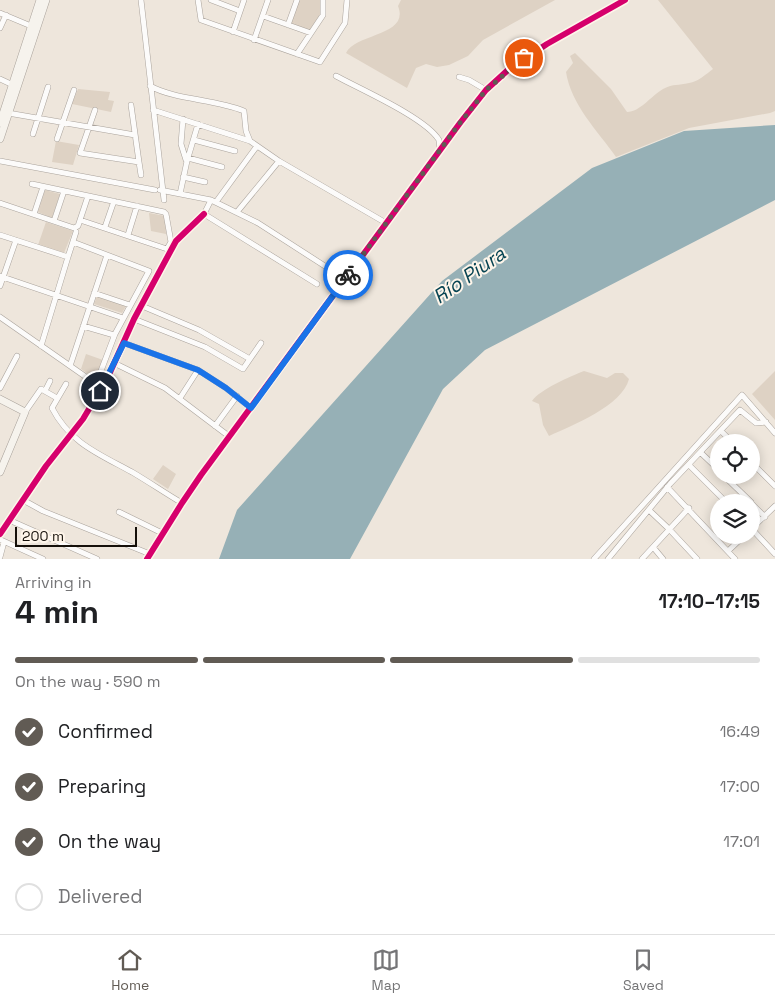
<!DOCTYPE html>
<html lang="en">
<head>
<meta charset="utf-8">
<style>
  body { margin:0; font-family:"Space Grotesk",sans-serif; background:#f2f2f2; color:#202124; height:100vh; display:flex; flex-direction:column; font-size:19px; white-space:nowrap }
  * { box-sizing:border-box; margin:0 }
  p { font-size:16px; color:#757577 }
  .icon { flex:none; width:28px; height:28px; fill:none; stroke:currentColor; stroke-width:2; stroke-linecap:round; stroke-linejoin:round }
  .map { position:relative; height:559px; overflow:hidden }
  .side { display:flex; flex-direction:column; background:#fff; flex:1 }
  .side>* { flex:none }
  .tools { position:absolute; left:710px; top:434px; display:grid; gap:10px }
  .tools a { display:grid; place-items:center; width:50px; height:50px; border-radius:50%; background:#fff; box-shadow:0 2px 12px #0003; font-size:25px }
  .scale { position:absolute; left:15px; bottom:12px; width:122px; box-sizing:border-box; padding-left:5px; border:2px solid #15100a; border-top:0; font-size:14px; line-height:18px; white-space:nowrap; color:#15100a; -webkit-text-stroke:4px #fef5ea; paint-order:stroke }
  .pin { position:absolute; display:grid; place-items:center; width:42px; height:42px; color:#fff; margin:-21px; border:2px solid #fff; border-radius:50%; box-shadow:0 1px 5px #0007 }
  .courier { position:absolute; display:grid; place-items:center; width:50px; height:50px; margin:-25px; border:4px solid #1a73e8; border-radius:50%; background:#fff; color:#222; box-shadow:0 1px 6px #0007 }
  .summary em { font-style:normal; font-weight:700 }
  .summary div { display:flex; flex-direction:column-reverse }
  .summary { display:flex; align-items:center; justify-content:space-between; height:85px; padding:0 15px }
  h1 { font-size:32px; font-weight:700; line-height:38px }
  .bar { display:grid; grid-template-columns:repeat(4,1fr); gap:8px 5px; align-content:center; height:60px; padding:0 15px }
  .bar i { height:6px; border-radius:4px; background:#e0e0e0 }
  .bar .current { background:#615b54 }
  .bar p { grid-column:span 4 }
  ol { padding:0 15px; list-style:none }
  li { display:flex; align-items:center; gap:15px; height:55px }
  li p { margin-inline-start:auto }
  li .icon { padding:5px; border-radius:50%; background:#615b54; color:#fff; stroke-width:4 }
  li:last-child { color:#757577 }
  li i { width:28px; height:28px; border:2px solid #e0e0e0; border-radius:50% }
  .dock { display:flex; justify-content:space-around; align-items:center; height:70px; border-top:1px solid #e0e0e0; background:#fff; font-size:14px; color:#757577 }
  .dock a { display:grid; justify-items:center; gap:2px }
  .dock .current { color:#615b54 }
  .map>svg:first-child { display:block }
  .green { fill:#ded2c4 }
  .water { fill:#96b0b6 }
  .lines { fill:none; stroke-linecap:round; stroke-linejoin:round }
  .street-casing { stroke:#aaa39c; stroke-width:6 }
  .secondary-casing { stroke:#aaa39c; stroke-width:8 }
  .street { stroke:#fcfbfa; stroke-width:5 }
  .secondary { stroke:#f6f3ed; stroke-width:7 }
  .cycleway-casing { stroke:#fef5ea; stroke-width:9 }
  .cycleway { stroke:#d6006c; stroke-width:6 }
  .done { stroke:#615b54; stroke-width:5; stroke-dasharray:0 9 }
  .route { stroke:#1a73e8; stroke-width:6 }
  .labels { text-anchor:middle; dominant-baseline:central; stroke-width:4; stroke-linejoin:round; paint-order:stroke }
  .water-label { font-size:20px; font-style:italic; fill:#064352; stroke:#fef5ea }
</style>
</head>
<body>
<div class="map">
<svg width="775" height="559" viewBox="0 0 775 559">
  <rect width="100%" height="100%" fill="#eee6dc"/>
  <path class="green" d="M 298,0 L 321,0 L 320,15 L 310,30 L 290,24 Z
    M 401,0 L 555,0 L 483,40 L 468,56 L 449,65 L 437,67 L 426,64 L 416,68 L 407,88 L 346,53 C 356,33 410,36 398,6 Z
    M 658,0 L 775,0 L 775,111 L 770,113 L 689,128 L 616,157 C 598,131 571,105 566,72 L 573,63 L 570,56 L 575,53 L 611,89 L 627,112 C 640,112 651,96 663,89 C 674,83 678,86 689,83 C 698,82 706,74 713,69 Z
    M 78,89 L 110,92 L 108,100 L 114,101 L 111,112 L 72,104 Z
    M 56,141 L 79,145 L 73,165 L 52,162 Z
    M 45,190 L 60,194 L 52,218 L 38,212 Z
    M 149,213 L 165,216 L 166,234 L 151,231 Z
    M 46,222 L 73,231 L 64,253 L 38,245 Z
    M 97,296 L 126,306 L 122,313 L 94,304 Z
    M 86,354 L 103,360 L 95,379 L 81,369 Z
    M 584,371 L 607,378 L 615,373 L 623,373 L 629,379 C 622,406 573,425 549,436 L 543,425 L 539,404 L 532,401 C 539,390 571,376 584,371 Z
    M 775,371 L 775,420 L 752,394 Z
    M 163,465 L 176,474 L 168,489 L 153,479 Z"/>
  <path class="water" d="M 775,125 L 775,200 L 485,350 L 443,389 L 350,559 L 219,559 L 237,510 L 442,281 L 592,168 L 684,131 Z"/>
  <g class="lines">
    <defs>
      <path id="street" d="M 141,0 L 164,200
        M 198,0 L 201,20 L 320,62 L 345,23 L 347,0
        M 211,0 L 240,11
        M 0,13 L 31,26
        M 263,16 L 311,33
        M 288,25 L 297,0
        M 0,28 L 6,15
        M 233,32 L 244,0
        M 254,40 L 268,0
        M 297,54 L 323,15 L 323,0
        M 336,76 C 360,89 426,118 439,140 L 440,150
        M 459,77 L 469,80 L 486,90
        M 0,79 L 15,86
        M 150,86 C 176,100 214,99 244,111 L 246,131 L 250,141
        M 95,110 L 80,153 L 139,162 L 131,105
        M 153,110 L 250,141 L 279,161 L 386,223
        M 8,113 L 135,135
        M 183,119 L 181,144 L 186,160
        M 33,134 L 48,87
        M 57,139 L 74,90
        M 194,140 L 235,151
        M 188,158 L 222,167
        M 0,161 L 155,190
        M 139,162 L 141,175
        M 183,177 L 205,182
        M 32,184 L 164,212 L 166,214 L 171,242 L 167,249 L 80,220
        M 160,190 L 211,200
        M 180,194 L 187,161 L 198,124
        M 216,202 L 257,146
        M 0,203 L 74,228 L 78,226 L 88,196
        M 237,212 L 279,161
        M 34,214 L 43,187
        M 54,221 L 64,191
        M 105,227 L 114,201
        M 0,235 L 68,257 L 76,232
        M 128,235 L 137,206
        M 0,276 L 123,318
        M 317,284 L 204,214 L 211,200 L 258,223 L 345,279
        M 0,286 L 16,240
        M 94,293 L 130,305
        M 142,306 L 199,330 L 250,359
        M 0,317 L 96,384 L 115,334 L 149,271 L 73,242
        M 134,319 L 205,347 L 243,369 L 261,343
        M 83,326 L 114,335
        M 124,343 L 198,370 L 226,388 L 251,408
        M 41,346 L 68,257
        M 114,363 L 165,388 L 230,437
        M 70,366 L 107,255
        M 66,384 L 52,408 C 70,443 99,454 132,472 C 149,482 165,493 182,503
        M 0,388 L 17,356
        M 45,391 L 50,381
        M 180,398 L 198,370
        M 25,412 L 41,389 L 57,398
        M 215,426 L 237,396
        M 721,431 L 732,442
        M 701,453 L 719,470
        M 751,462 L 775,486
        M 689,465 L 726,502
        M 723,475 L 751,502
        M 667,487 L 735,559
        M 23,500 L 43,511 L 150,554
        M 751,503 L 765,517
        M 650,511 L 669,529 L 697,559
        M 119,512 L 162,533
        M 9,520 L 97,559
        M 751,528 L 775,554
        M 751,529 L 775,506
        M 0,534 L 46,466 L 83,419 L 107,379 L 134,319 L 176,241 L 204,214
        M 1,540 L 43,559
        M 653,547 L 663,559
        M 728,551 L 745,535
        M 0,557 L 4,542
        M 147,559 L 182,503 L 201,475 L 460,123 L 486,90 L 509,69 L 547,44 L 625,0
        M 594,559 L 742,395 L 775,433
        M 608,559 L 670,484 L 740,410 L 756,423 L 766,422
        M 642,559 L 689,508"/>
      <path id="secondary" d="M 0,123 L 40,0
        M 0,139 L 46,0
        M 0,399 L 25,412 L 0,472"/>
    </defs>
    <use href="#street" class="street-casing"/>
    <use href="#secondary" class="secondary-casing"/>
    <use href="#street" class="street"/>
    <use href="#secondary" class="secondary"/>
    <defs>
      <path id="cycleway" d="M 0,534 L 46,466 L 83,419 L 107,379 L 134,319 L 176,241 L 204,214
        M 147,559 L 182,503 L 201,475 L 460,123 L 486,90 L 509,69 L 547,44 L 625,0"/>
    </defs>
    <use href="#cycleway" class="cycleway-casing"/>
    <use href="#cycleway" class="cycleway"/>
  </g>
  <g class="lines">
    <path class="done" d="M 348,275 L 460,123 L 486,90 L 524,58"/>
    <path class="route" d="M 100,391 L 124,343 L 198,370 L 226,388 L 251,408 L 348,275"/>
  </g>
  <g class="labels">
    <g class="water-label">
      <text transform="translate(469 275) rotate(-35)">Río Piura</text>
    </g>
  </g>
</svg>
<div class="tools">
<a><svg class="icon" aria-label="locate" viewBox="0 0 24 24"><circle cx="12" cy="12" r="6"/><path d="M12 2v4M12 18v4M2 12h4M18 12h4"/></svg></a>
<a><svg class="icon" aria-label="layers" viewBox="0 0 24 24"><path d="M12 4l9 5-9 5-9-5zM3 14l9 5 9-5"/></svg></a>
</div>
<div class="scale">200 m</div>
<div class="pin" style="left:524px;top:58px;background:#ea580c"><svg class="icon" aria-label="bag" viewBox="0 0 24 24"><path d="M5 8h14l-1 12H6zM9 8a3 3 0 0 1 6 0"/></svg></div>
<div class="pin" style="left:100px;top:391px;background:#1f2937"><svg class="icon" aria-label="home" viewBox="0 0 24 24"><path d="M3 11l9-7 9 7M6 9v11h12V9"/></svg></div>
<div class="courier" style="left:348px;top:275px"><svg class="icon" aria-label="bike" viewBox="0 0 24 24"><circle cx="6" cy="16" r="4"/><circle cx="18" cy="16" r="4"/><path d="M6 16l4-8h5l3 8M10 8l3 8H6M13 5h3"/></svg></div>
</div>
<section class="side">
<div class="summary"><div><h1>4 min</h1><p>Arriving in</p></div><em>17:10–17:15</em></div>
<div class="bar"><i class="current"></i><i class="current"></i><i class="current"></i><i></i><p>On the way · 590 m</p></div>
<ol>
<li><svg class="icon" aria-label="check" viewBox="0 0 24 24"><path d="M5 12l5 5 9-10"/></svg>Confirmed<p>16:49</p></li>
<li><svg class="icon" aria-label="check" viewBox="0 0 24 24"><path d="M5 12l5 5 9-10"/></svg>Preparing<p>17:00</p></li>
<li><svg class="icon" aria-label="check" viewBox="0 0 24 24"><path d="M5 12l5 5 9-10"/></svg>On the way<p>17:01</p></li>
<li><i></i>Delivered</li>
</ol>
</section>
<nav class="dock">
<a class="current"><svg class="icon" aria-label="home" viewBox="0 0 24 24"><path d="M3 11l9-7 9 7M6 9v11h12V9"/></svg>Home</a>
<a><svg class="icon" aria-label="map" viewBox="0 0 24 24"><path d="M3 6l6-2 6 2 6-2v14l-6 2-6-2-6 2zM9 4v14M15 6v14"/></svg>Map</a>
<a><svg class="icon" aria-label="saved" viewBox="0 0 24 24"><path d="M7 4h10v16l-5-4-5 4z"/></svg>Saved</a>
</nav>
</body>
</html>
